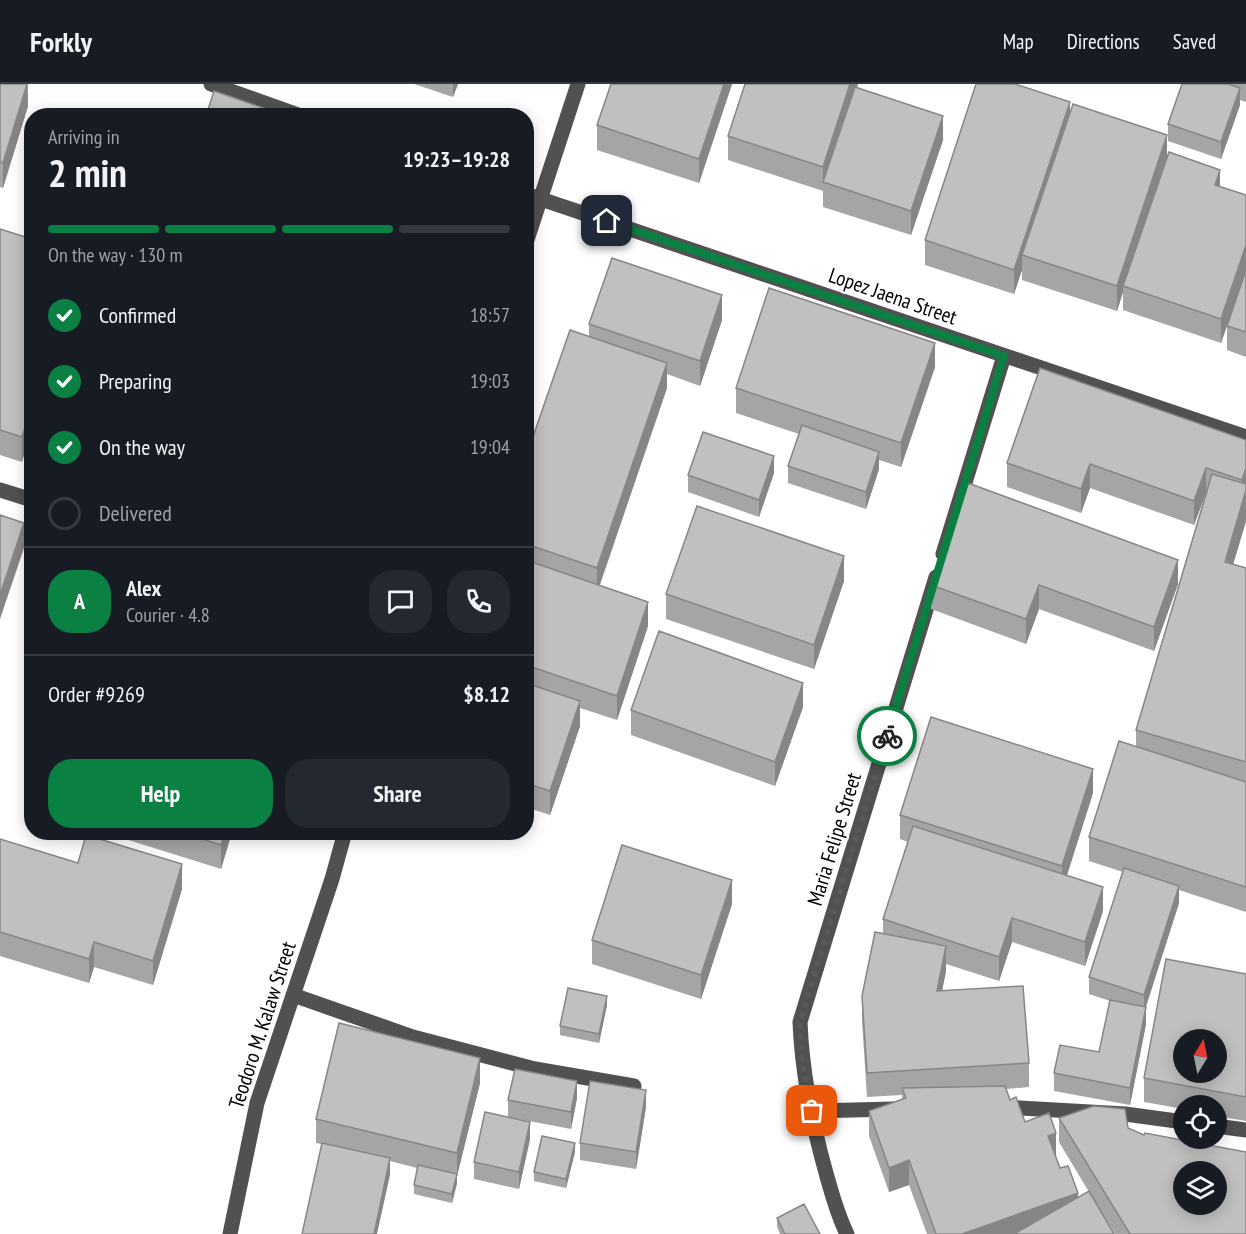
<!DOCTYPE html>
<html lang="en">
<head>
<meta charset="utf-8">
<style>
  body { margin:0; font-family:"PT Sans Narrow",sans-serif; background:#242831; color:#f1f3f6; height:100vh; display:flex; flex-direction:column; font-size:22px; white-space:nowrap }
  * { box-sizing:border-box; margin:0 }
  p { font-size:20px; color:#9ea1a6 }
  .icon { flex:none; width:33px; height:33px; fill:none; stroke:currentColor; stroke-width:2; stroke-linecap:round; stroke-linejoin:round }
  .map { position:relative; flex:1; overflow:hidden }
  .details { position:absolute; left:24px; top:24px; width:510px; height:732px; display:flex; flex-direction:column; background:#171b24; border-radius:24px; box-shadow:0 3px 15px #0003 }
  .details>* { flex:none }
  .needle { width:39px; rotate:10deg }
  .buttons { position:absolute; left:1173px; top:945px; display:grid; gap:12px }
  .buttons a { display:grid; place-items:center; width:54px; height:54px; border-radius:50%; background:#171b24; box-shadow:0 3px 15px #0003; font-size:30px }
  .pin { position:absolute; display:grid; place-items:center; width:51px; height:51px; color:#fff; margin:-26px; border-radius:12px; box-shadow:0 3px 9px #0006 }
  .courier { position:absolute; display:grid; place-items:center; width:60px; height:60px; margin:-30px; border:4px solid #0b8043; border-radius:50%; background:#fff; color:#222; box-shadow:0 2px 8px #0007 }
  .headline em { font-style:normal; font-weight:700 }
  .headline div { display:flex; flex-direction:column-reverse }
  .headline { display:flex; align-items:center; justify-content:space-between; height:102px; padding:0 24px }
  h1 { font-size:39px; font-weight:700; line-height:45px }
  .bar { display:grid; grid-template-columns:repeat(4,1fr); gap:9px 6px; align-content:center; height:72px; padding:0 24px }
  .bar i { height:8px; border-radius:4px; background:#363941 }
  .bar .selected { background:#0b8043 }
  .bar p { grid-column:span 4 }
  .line { display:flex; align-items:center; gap:15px; padding:0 24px; border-top:2px solid #363941 }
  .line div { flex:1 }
  .round { display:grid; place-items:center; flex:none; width:63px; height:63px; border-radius:24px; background:#242831 }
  ol { padding:0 24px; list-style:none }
  li { display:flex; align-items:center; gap:18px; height:66px }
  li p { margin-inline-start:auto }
  li .icon { padding:6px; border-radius:50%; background:#0b8043; color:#fff; stroke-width:4 }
  li:last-child { color:#9ea1a6 }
  li i { width:33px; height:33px; border:3px solid #363941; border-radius:50% }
  .action { display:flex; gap:12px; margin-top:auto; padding:12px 24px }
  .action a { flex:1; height:69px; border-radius:24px; background:#0b8043; color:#fff; font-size:24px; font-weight:700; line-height:69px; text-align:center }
  .action a+a { background:#242831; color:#f1f3f6 }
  header { display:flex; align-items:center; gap:36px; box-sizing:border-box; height:84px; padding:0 30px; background:#171b24; border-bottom:2px solid #363941 }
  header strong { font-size:28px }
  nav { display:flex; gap:33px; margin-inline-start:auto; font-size:21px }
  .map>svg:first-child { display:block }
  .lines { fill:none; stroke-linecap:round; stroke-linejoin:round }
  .minor { stroke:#515151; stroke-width:15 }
  .wall { fill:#a5a5a5 }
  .shaded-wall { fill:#868686 }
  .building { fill:#c0c0c0; stroke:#868686; stroke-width:1.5; fill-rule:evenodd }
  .done { stroke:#595959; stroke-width:6; stroke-dasharray:0 10.8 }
  .route { stroke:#0b8043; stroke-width:8 }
  .labels { text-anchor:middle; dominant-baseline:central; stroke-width:4.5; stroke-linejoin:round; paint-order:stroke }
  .street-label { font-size:21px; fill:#000; stroke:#fff }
</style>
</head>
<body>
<header>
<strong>Forkly</strong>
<nav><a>Map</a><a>Directions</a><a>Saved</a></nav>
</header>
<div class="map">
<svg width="1246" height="1150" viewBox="0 0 1246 1150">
  <rect width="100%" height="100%" fill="#fff"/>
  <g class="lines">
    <path class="minor" d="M 211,0 L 301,32
      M 526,110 L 1246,353
      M 526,159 L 578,0
      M 0,406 L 32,416
      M 943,470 L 1004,272
      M 293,911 L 413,953 L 535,985 L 634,1002
      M 1001,1023 L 1125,1030 L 1184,1038
      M 812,1027 L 893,1025
      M 1216,1042 L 1246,1046
      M 230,1150 L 257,1019 L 332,795 L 345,748
      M 847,1150 C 837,1130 832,1110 826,1089 C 812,1039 802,989 800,938 L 936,493"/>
  </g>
  <path class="wall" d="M 0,0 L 28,0 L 28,22 L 3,104 L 0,103 Z
    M 414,0 L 458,0 L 453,13 Z
    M 732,0 L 699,99 L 597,66 L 597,41 Z
    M 745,0 L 858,0 L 857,3 L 943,56 L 911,151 L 823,123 L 823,105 L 823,107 L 728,76 L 728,52 Z
    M 1182,0 L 1246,0 L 1246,18 L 1240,16 L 1240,21 L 1221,75 L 1168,57 L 1168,40 Z
    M 1070,27 L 1167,73 L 1220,103 L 1246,111 L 1246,273 L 1227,266 L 1227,242 L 1221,259 L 1123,226 L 1123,208 L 1117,227 L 1022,196 L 1022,186 L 1014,210 L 925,181 L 925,156 Z
    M 0,145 L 32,155 L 22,378 L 0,371 Z
    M 722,236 L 700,302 L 667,290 L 667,304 L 600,501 L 648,542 L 617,636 L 580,624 L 580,642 L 550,731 L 526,723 L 526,373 L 589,253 L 589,240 Z
    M 935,283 L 901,383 L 879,376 L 879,385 L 866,425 L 788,399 L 788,382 L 799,350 L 736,329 L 736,304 Z
    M 1246,356 L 1246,437 L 1233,480 L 1246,484 L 1246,828 L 1179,806 L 1179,819 L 1146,923 L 1146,940 L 1130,1021 L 1054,1007 L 1054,989 L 1099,968 L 1110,917 L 1089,910 L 1089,893 L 1123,788 L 1089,777 L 1089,753 L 1136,663 L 1136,646 L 1206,409 L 1194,441 L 1090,404 L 1081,429 L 1007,403 L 1007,379 Z
    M 774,389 L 759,433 L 688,408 L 688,391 Z
    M 844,497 L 814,585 L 666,535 L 666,510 Z
    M 1178,500 L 1154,567 L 1039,525 L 1026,560 L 931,525 L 931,501 Z
    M 803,623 L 775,702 L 631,651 L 631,626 Z
    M 1093,709 L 1067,791 L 1103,827 L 1085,882 L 1012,858 L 999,897 L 946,880 L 946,887 L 942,907 L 1029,979 L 1029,1003 L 1006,1005 L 1010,1016 L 1025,1038 L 1056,1073 L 1060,1084 L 1078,1114 L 1089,1108 L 1059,1058 L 1059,1034 L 1128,1044 L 1246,1150 L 1115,1150 L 1092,1112 L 1114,1150 L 927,1150 L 909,1101 L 889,1108 L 869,1052 L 869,1027 L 902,1016 L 902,1011 L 867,1013 L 862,937 L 862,912 L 883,849 L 883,835 L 908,758 L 900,755 L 900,731 Z
    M 103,748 L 232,748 L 221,785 Z
    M 0,755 L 78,779 L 182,805 L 153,901 L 94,883 L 89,899 L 0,872 Z
    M 732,820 L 701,915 L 592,880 L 592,856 Z
    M 1246,890 L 1246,1037 L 1216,1032 L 1216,1022 L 1184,1022 L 1184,1025 L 1144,1018 L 1144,994 Z
    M 607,921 L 599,959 L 560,951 L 560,942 Z
    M 480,999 L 457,1092 L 457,1099 L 452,1119 L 414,1110 L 414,1101 L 417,1084 L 390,1077 L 390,1091 L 321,1060 L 316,1059 L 316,1035 Z
    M 577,1014 L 571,1045 L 508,1033 L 508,1016 Z
    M 646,1023 L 636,1085 L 580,1076 L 580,1059 Z
    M 530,1055 L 519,1105 L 474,1095 L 474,1078 Z
    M 575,1068 L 566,1104 L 534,1097 L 534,1088 Z
    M 777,1134 L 820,1150 L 780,1150 L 777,1143 Z"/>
  <path class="shaded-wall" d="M 27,0 L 28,22 L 3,104 L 3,79 Z
    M 453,0 L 458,0 L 453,13 Z
    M 724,0 L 732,0 L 699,99 L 699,75 Z
    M 850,0 L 858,0 L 825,99 L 823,98 L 823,107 L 823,83 Z
    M 1240,4 L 1240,21 L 1221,75 L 1221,58 Z
    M 1070,18 L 1070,43 L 1022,171 L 1022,186 L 1014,210 L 1014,186 Z
    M 943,32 L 943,56 L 911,151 L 911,127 Z
    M 1167,51 L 1167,75 L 1123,202 L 1123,208 L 1117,227 L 1117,202 Z
    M 1220,86 L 1220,110 L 1215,101 Z
    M 1246,161 L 1246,186 L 1221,259 L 1221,235 Z
    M 722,211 L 722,236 L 700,302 L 700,277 Z
    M 935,259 L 935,283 L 901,383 L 901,359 Z
    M 667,279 L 667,304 L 597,508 L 597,484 Z
    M 32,322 L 32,346 L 22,378 L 22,353 Z
    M 879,368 L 879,385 L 866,425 L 866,408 Z
    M 774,372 L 774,389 L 759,433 L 759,416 Z
    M 1090,380 L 1090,404 L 1081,429 L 1081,405 Z
    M 1206,384 L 1206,409 L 1194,441 L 1194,417 Z
    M 1246,384 L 1246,437 L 1225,508 L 1225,478 L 1242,420 L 1242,396 Z
    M 24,439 L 24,464 L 0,535 L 0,511 Z
    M 844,472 L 844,497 L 814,585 L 814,561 Z
    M 1178,476 L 1178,500 L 1154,567 L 1154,543 Z
    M 1039,501 L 1039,525 L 1026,560 L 1026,535 Z
    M 648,518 L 648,542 L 617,636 L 617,612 Z
    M 803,599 L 803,623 L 775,702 L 775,678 Z
    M 580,617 L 580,642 L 550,731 L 550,707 Z
    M 1093,685 L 1093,709 L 1062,807 L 1062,782 Z
    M 225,748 L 232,748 L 221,785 L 221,761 Z
    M 182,780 L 182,805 L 153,901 L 153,877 Z
    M 732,796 L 732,820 L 701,915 L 701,891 Z
    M 1179,802 L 1179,819 L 1144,928 L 1144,911 Z
    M 1103,803 L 1103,827 L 1085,882 L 1085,858 Z
    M 1012,834 L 1012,858 L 999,897 L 999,873 Z
    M 94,858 L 94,883 L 89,899 L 89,875 Z
    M 946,862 L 946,887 L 937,932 L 937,907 Z
    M 607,912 L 607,921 L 599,959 L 599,950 Z
    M 1146,923 L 1146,940 L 1130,1021 L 1130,1004 Z
    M 480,974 L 480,999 L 457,1092 L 457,1099 L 452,1119 L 452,1110 L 457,1092 L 457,1069 Z
    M 577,997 L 577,1014 L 571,1045 L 571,1028 Z
    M 646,1006 L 646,1023 L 636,1085 L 636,1068 Z
    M 530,1038 L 530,1055 L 519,1105 L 519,1088 Z
    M 1056,1049 L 1056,1073 L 1048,1052 Z
    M 575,1059 L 575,1068 L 566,1104 L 566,1095 Z
    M 390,1074 L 390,1091 L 377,1150 L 374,1150 Z
    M 909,1076 L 909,1101 L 889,1108 L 889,1084 Z
    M 1078,1109 L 1078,1133 L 1031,1150 L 962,1150 Z"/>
  <path class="building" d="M 0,0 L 27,0 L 3,79 L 0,78 Z
    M 611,0 L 724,0 L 699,75 L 597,41 Z
    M 745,0 L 850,0 L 823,83 L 728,52 Z
    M 976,0 L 1015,0 L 1070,18 L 1014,186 L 925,156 Z
    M 1182,0 L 1228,0 L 1240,4 L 1221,58 L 1168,40 Z
    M 855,3 L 943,32 L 911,127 L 823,98 Z
    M 214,7 L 287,32 L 206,32 Z
    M 1073,20 L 1167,51 L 1117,202 L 1022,171 Z
    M 1169,68 L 1220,86 L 1215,101 L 1246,111 L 1246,161 L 1221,235 L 1123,202 Z
    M 0,145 L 32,155 L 32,322 L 22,353 L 0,346 Z
    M 612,174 L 722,211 L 700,277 L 589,240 Z
    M 1246,186 L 1246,248 L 1227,242 Z
    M 769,204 L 935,259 L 901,359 L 736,304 Z
    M 570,246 L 667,279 L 597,484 L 526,460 L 526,373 Z
    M 1040,284 L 1246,356 L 1246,384 L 1242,396 L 1206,384 L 1194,417 L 1090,380 L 1081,405 L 1007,379 Z
    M 802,341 L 879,368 L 866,408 L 788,382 Z
    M 703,348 L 774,372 L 759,416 L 688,391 Z
    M 1212,390 L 1246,400 L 1246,406 L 1225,478 L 1246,484 L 1246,678 L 1136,646 Z
    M 968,399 L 1178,476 L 1154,543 L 1039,501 L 1026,535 L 931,501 Z
    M 697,422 L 844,472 L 814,561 L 666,510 Z
    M 0,431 L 24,439 L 0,511 Z
    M 526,476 L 648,518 L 617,612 L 526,581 Z
    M 659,547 L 803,599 L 775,678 L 631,626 Z
    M 526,599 L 580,617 L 550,707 L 526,699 Z
    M 931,633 L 1093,685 L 1062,782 L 900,731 Z
    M 1119,657 L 1246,698 L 1246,803 L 1089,753 Z
    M 913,742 L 1103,803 L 1085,858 L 1012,834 L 999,873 L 883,835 Z
    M 181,748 L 225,748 L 221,761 Z
    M 86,751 L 182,780 L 153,877 L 94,858 L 89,875 L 0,848 L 0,755 L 78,779 Z
    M 622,761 L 732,796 L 701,891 L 592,856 Z
    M 1124,784 L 1179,802 L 1144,911 L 1089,893 Z
    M 875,848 L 946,862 L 937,907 L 1023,902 L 1029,979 L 867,989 L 862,912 Z
    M 1166,875 L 1246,890 L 1246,1013 L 1144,994 ZM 1184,956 L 1216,956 L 1216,988 L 1184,988 Z
    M 568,904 L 607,912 L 599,950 L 560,942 Z
    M 1110,916 L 1146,923 L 1130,1004 L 1054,989 L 1060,961 L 1099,968 Z
    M 339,939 L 480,974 L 457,1069 L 316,1035 Z
    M 515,985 L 577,997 L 571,1028 L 508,1016 Z
    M 590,997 L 646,1006 L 636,1068 L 580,1059 Z
    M 1005,1002 L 1010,1016 L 1016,1013 L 1025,1038 L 1049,1029 L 1056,1049 L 1048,1052 L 1060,1084 L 1068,1082 L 1078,1109 L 962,1150 L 936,1150 L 909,1076 L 889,1084 L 869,1027 L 906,1014 L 902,1004 Z
    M 1094,1022 L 1125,1025 L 1128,1044 L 1144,1051 L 1145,1049 L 1246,1068 L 1246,1150 L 1130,1150 L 1059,1034 ZM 1184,1088 L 1216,1088 L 1216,1120 L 1184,1120 Z
    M 485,1028 L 530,1038 L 519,1088 L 474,1078 Z
    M 542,1052 L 575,1059 L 566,1095 L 534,1088 Z
    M 322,1059 L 390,1074 L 374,1150 L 302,1150 Z
    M 418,1081 L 457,1090 L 452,1110 L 414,1101 Z
    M 1089,1107 L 1114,1150 L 1014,1150 Z
    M 804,1120 L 820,1150 L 785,1150 L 777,1134 Z"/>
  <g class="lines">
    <path class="done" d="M 812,1027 L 802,978 L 800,938 L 887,652"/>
    <path class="route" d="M 607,137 L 1004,272 L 887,652"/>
  </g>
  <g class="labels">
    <g class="street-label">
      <text transform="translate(893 212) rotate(19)">Lopez Jaena Street</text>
      <text transform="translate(834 755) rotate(-73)">Maria Felipe Street</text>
      <text transform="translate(262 941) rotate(-72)">Teodoro M. Kalaw Street</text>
    </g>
  </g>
</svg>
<div class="buttons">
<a><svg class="needle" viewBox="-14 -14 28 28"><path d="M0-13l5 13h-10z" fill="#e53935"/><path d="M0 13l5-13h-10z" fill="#9ea1a6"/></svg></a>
<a><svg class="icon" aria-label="locate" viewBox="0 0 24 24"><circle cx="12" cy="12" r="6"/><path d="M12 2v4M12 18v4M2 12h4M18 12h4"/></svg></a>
<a><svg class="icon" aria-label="layers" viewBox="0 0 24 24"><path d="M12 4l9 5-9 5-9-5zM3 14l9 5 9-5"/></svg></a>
</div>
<div class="pin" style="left:812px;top:1027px;background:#ea580c"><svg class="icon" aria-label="bag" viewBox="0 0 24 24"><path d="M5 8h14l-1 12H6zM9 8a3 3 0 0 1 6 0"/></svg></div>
<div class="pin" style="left:607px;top:137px;background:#1f2937"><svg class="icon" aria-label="home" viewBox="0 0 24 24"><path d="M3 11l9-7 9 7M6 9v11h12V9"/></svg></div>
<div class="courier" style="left:887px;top:652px"><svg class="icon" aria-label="bike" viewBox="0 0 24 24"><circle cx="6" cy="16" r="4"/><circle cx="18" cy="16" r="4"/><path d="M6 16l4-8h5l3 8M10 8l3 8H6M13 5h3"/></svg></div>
<section class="details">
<div class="headline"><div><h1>2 min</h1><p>Arriving in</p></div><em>19:23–19:28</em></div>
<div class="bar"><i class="selected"></i><i class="selected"></i><i class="selected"></i><i></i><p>On the way · 130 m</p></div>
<ol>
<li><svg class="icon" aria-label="check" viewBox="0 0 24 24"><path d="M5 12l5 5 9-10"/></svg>Confirmed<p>18:57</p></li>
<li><svg class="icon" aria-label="check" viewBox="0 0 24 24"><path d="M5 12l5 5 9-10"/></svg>Preparing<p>19:03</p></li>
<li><svg class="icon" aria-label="check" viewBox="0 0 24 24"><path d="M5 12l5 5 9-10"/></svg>On the way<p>19:04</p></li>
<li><i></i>Delivered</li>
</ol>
<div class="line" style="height:108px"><b class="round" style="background:#0b8043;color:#fff">A</b><div><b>Alex</b><p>Courier · 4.8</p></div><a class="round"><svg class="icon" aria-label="chat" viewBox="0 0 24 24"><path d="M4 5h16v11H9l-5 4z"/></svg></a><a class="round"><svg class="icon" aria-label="phone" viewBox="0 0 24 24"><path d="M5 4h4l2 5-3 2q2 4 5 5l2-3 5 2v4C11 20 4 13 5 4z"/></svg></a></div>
<div class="line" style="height:78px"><div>Order #9269</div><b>$8.12</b></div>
<div class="action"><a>Help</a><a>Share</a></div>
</section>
</div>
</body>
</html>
